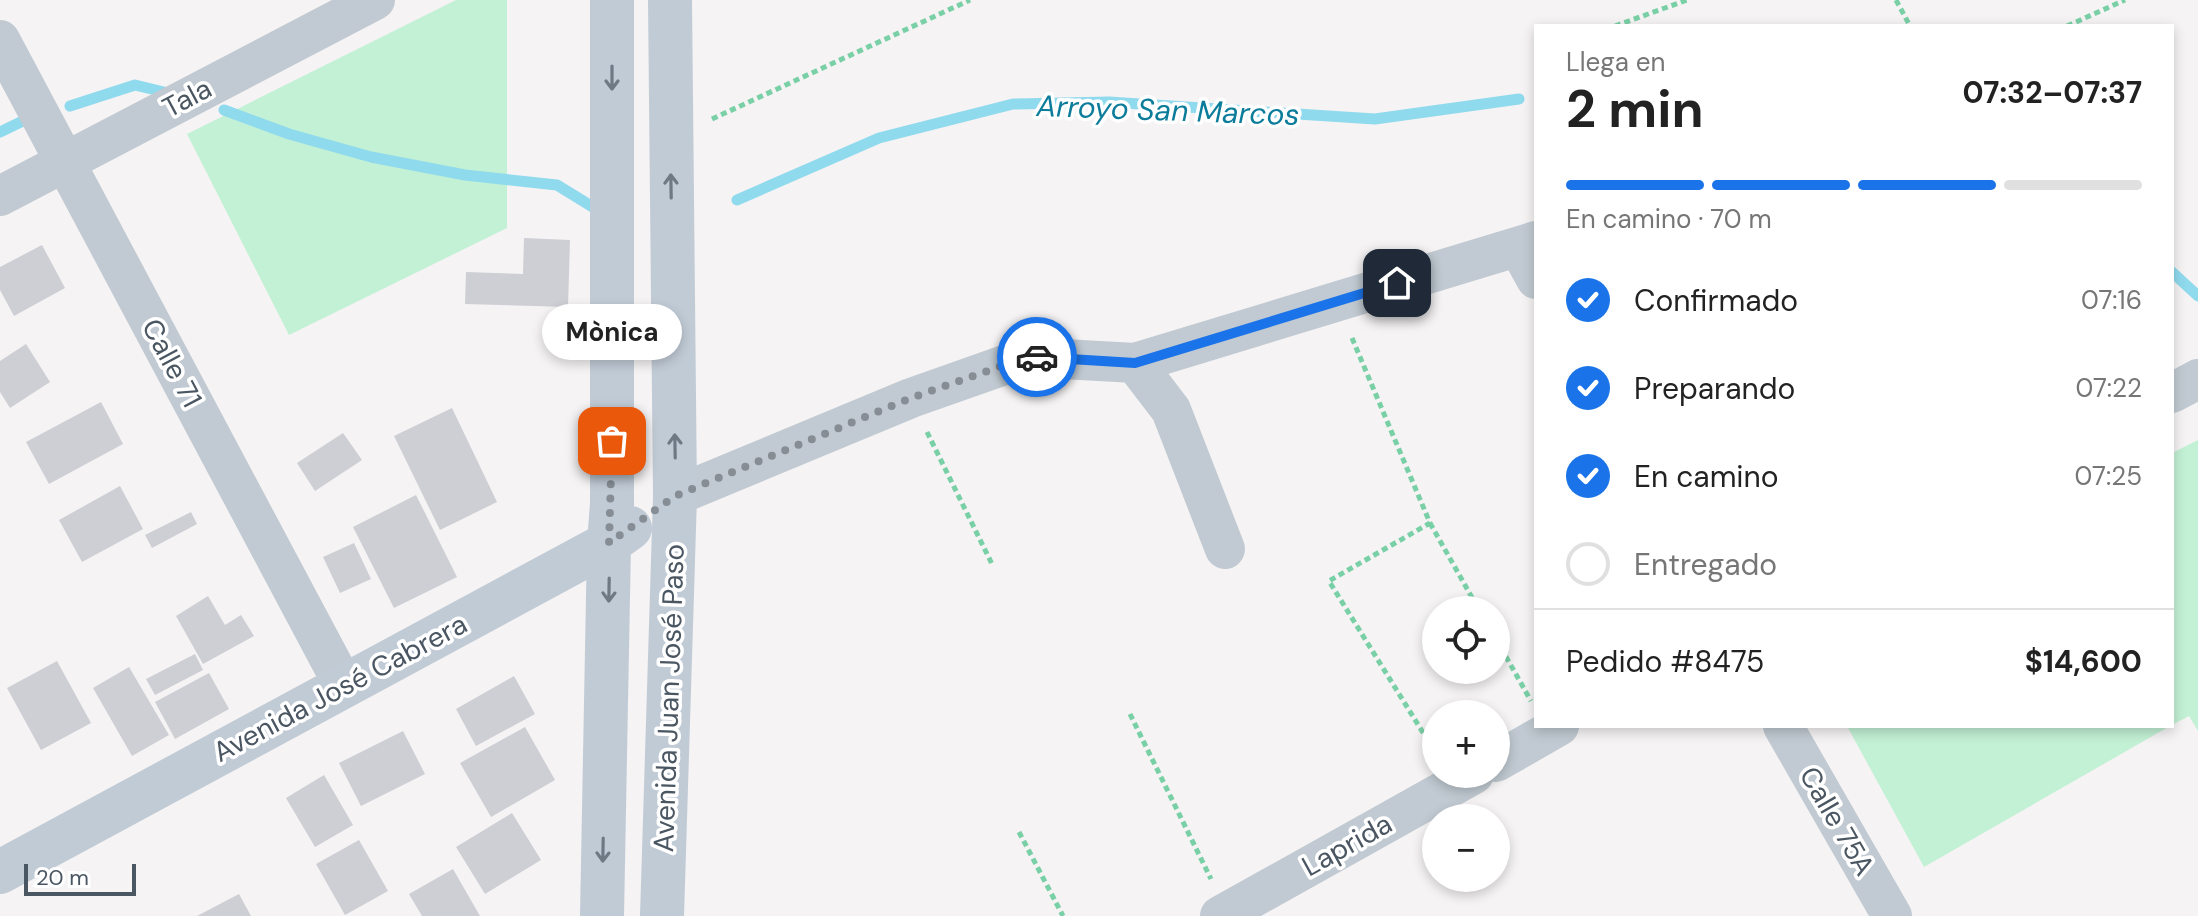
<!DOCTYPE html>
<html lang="es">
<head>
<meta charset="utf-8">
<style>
  body { margin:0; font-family:"DM Sans",sans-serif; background:#f6f6f6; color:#222; height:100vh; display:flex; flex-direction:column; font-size:30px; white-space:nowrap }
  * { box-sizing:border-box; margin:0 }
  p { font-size:26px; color:#767676 }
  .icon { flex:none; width:44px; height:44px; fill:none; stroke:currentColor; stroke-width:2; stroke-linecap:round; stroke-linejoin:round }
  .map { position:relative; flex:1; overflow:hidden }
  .panel { position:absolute; left:1534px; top:24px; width:640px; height:704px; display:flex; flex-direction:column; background:#fff; border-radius:0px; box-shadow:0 4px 12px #0003 }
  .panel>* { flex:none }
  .controls { position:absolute; left:1422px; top:596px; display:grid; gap:16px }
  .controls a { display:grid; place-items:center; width:88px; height:88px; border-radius:50%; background:#fff; box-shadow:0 4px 12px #0003; font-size:40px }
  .scale { position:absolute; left:24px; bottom:20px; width:112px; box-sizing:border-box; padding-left:8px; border:4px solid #4a5661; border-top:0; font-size:22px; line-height:28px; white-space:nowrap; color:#4a5661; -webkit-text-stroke:6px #fff; paint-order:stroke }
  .pin { position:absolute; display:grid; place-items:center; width:68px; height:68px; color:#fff; margin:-34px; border-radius:16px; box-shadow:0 4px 12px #0006 }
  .courier { position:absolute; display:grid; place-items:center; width:80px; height:80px; margin:-40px; border:6px solid #1a73e8; border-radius:50%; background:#fff; color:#222; box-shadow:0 2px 10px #0007 }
  .bubble { position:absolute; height:56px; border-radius:28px; background:#fff; box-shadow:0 4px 12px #0003; font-size:26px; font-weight:700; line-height:56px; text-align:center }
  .headline em { font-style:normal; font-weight:700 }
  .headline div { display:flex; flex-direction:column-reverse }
  .headline { display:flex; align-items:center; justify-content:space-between; height:136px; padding:0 32px }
  h1 { font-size:52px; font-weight:700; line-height:60px }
  .bar { display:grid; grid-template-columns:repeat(4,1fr); gap:12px 8px; align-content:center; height:96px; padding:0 32px }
  .bar i { height:10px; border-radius:6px; background:#e0e0e0 }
  .bar .current { background:#1a73e8 }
  .bar p { grid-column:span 4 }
  .line { display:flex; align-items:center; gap:20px; padding:0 32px; border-top:2px solid #e0e0e0 }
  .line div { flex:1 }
  ol { padding:0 32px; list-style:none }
  li { display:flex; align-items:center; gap:24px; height:88px }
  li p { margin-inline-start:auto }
  li .icon { padding:8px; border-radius:50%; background:#1a73e8; color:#fff; stroke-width:4 }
  li:last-child { color:#767676 }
  li i { width:44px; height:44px; border:4px solid #e0e0e0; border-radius:50% }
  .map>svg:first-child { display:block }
  .green { fill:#c3f1d5 }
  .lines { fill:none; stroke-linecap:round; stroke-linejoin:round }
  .stream { stroke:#90daee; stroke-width:11 }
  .building { fill:#cdcfd5 }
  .path { stroke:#7ad0a6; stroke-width:5; stroke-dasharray:6 4; stroke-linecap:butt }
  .minor { stroke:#c1cad2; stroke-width:40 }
  .secondary { stroke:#c1cbd6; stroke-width:44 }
  .oneway { stroke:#6e7984 }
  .done { stroke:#868d94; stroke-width:8; stroke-dasharray:0 14.4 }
  .route { stroke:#1a73e8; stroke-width:10 }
  .labels { text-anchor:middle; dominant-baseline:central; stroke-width:7; stroke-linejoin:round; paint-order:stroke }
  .street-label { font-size:28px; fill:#4a5661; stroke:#fff }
  .water-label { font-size:30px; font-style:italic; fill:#0c7c9b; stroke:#fff }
</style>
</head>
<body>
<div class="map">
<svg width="2198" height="916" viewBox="0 0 2198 916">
  <rect width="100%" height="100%" fill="#f5f3f3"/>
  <path class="green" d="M 456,0 L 507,0 L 507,228 L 289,335 L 187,134 Z
    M 2198,440 L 2198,731 L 2189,716 L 2172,725 L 2172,453 Z
    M 1847,726 L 2170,726 L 1924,867 Z"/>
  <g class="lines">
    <path class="stream" d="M 70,106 L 135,85 L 172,94
      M 224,110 L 289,134 L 371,157 L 465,175 L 557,185 L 596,209
      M 0,132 L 29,118
      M 737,200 L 879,138 L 1013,104 L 1109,102 L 1375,119 L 1519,99
      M 2172,272 L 2198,296"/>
  </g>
  <path class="building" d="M 524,238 L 570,240 L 568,307 L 465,304 L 466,272 L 523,274 Z
    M 42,245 L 65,288 L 14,316 L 0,290 L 0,267 Z
    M 26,344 L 50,382 L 10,408 L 0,392 L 0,361 Z
    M 101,402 L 123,444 L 49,484 L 26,442 Z
    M 452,408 L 497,502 L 440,530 L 394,436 Z
    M 343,433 L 362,460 L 315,491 L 297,463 Z
    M 120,486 L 143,529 L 82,562 L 59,520 Z
    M 416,495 L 457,577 L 394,608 L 353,527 Z
    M 191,512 L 197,524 L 152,548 L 145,535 Z
    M 354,543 L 371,579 L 340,593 L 323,557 Z
    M 208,596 L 225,625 L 241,615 L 254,636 L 203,664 L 176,616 Z
    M 195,654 L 203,670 L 155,695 L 146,679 Z
    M 57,661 L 91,723 L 41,750 L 7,688 Z
    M 129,667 L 169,735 L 132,756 L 93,688 Z
    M 209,673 L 229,709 L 175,739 L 155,702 Z
    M 514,676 L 535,714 L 476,746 L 456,709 Z
    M 525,727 L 555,780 L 491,817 L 460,763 Z
    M 403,731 L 425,774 L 361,806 L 339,763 Z
    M 324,775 L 353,825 L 315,847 L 286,798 Z
    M 512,813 L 541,860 L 485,894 L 456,847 Z
    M 359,840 L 388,891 L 345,915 L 316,864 Z
    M 453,869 L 480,916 L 422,916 L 409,894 Z
    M 239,894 L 251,916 L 197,916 Z"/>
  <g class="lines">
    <path class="path" d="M 1896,0 L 1910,26
      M 1615,26 L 1687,0
      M 2067,26 L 2125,0
      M 712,119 L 970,0
      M 1352,338 L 1430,523 L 1329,581 L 1435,752
      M 927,432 L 992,564
      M 1430,523 L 1479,610
      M 1496,639 L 1531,701
      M 1130,714 L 1211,879
      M 1019,832 L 1063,916"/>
    <path class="minor" d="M 0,40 L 344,686
      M 0,196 L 375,0
      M 1519,248 L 1536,279
      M 1135,363 L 1171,410 L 1225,549
      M 2172,393 L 2198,379
      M 675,496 L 911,398 L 1027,357 L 1135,363 L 1536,241
      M 1783,726 L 1892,916
      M 1496,762 L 1559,726
      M 1220,916 L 1474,774"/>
    <path class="secondary" d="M 0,872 L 609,543 L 630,528
      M 602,916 L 609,543 L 612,504 L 612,0
      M 662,916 L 675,496 L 670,0"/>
  </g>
  <defs><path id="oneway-shaft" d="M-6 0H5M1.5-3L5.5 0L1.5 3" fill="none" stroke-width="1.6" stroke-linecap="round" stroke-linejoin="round" transform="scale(2)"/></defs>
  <g class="oneway">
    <use href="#oneway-shaft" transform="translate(612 78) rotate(90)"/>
    <use href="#oneway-shaft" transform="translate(671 186) rotate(-91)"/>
    <use href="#oneway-shaft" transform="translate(675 446) rotate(-91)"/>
    <use href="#oneway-shaft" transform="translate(609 590) rotate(91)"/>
    <use href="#oneway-shaft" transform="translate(603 850) rotate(91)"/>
  </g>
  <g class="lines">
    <path class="done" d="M 612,441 L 609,543 L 675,496 L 911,398 L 1027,357 L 1037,357"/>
    <path class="route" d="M 1037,357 L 1135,363 L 1397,283"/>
  </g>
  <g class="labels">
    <g class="street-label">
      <text transform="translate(187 98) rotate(-28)">Tala</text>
      <text transform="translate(172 363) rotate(62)">Calle 71</text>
      <text transform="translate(340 688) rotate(-28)">Avenida José Cabrera</text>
      <text transform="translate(669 698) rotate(-88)">Avenida Juan José Paso</text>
      <text transform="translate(1837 821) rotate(60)">Calle 75A</text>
      <text transform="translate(1347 845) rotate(-29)">Laprida</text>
    </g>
    <g class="water-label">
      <text transform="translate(1168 110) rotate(2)">Arroyo San Marcos</text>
    </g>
  </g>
</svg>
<div class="controls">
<a><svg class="icon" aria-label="locate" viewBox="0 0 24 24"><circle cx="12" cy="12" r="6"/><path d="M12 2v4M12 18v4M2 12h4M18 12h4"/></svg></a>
<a>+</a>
<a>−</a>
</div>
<div class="scale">20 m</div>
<div class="pin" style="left:612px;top:441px;background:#ea580c"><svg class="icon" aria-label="bag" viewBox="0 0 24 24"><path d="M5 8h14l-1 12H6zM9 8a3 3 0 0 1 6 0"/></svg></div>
<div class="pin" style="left:1397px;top:283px;background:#1f2937"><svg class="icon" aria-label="home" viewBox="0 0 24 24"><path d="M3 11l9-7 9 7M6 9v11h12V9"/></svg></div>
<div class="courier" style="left:1037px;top:357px"><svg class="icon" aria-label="car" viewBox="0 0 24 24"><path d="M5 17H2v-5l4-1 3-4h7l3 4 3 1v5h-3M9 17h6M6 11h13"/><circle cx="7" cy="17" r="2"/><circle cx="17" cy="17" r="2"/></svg></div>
<div class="bubble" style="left:542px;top:304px;width:140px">Mònica</div>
<section class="panel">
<div class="headline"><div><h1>2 min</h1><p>Llega en</p></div><em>07:32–07:37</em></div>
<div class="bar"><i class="current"></i><i class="current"></i><i class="current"></i><i></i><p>En camino · 70 m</p></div>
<ol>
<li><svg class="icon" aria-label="check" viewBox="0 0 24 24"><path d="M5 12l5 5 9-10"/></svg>Confirmado<p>07:16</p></li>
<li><svg class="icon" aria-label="check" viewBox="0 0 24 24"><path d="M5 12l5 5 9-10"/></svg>Preparando<p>07:22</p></li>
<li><svg class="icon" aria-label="check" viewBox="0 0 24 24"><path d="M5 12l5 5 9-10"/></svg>En camino<p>07:25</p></li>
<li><i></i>Entregado</li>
</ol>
<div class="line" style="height:104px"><div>Pedido #8475</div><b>$14,600</b></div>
</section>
</div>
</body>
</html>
